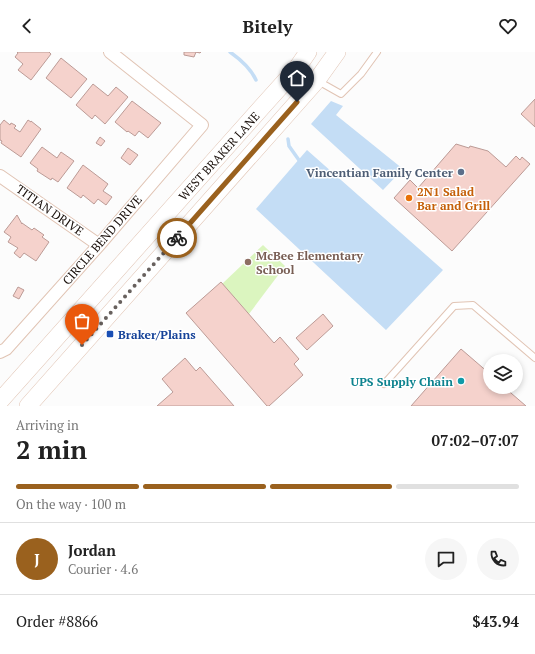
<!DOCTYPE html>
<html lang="en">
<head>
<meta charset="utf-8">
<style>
  body { margin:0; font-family:"PT Serif",serif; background:#f6f6f6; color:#222; height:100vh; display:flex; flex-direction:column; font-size:15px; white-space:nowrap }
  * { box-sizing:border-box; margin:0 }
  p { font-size:13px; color:#767676 }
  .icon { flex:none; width:22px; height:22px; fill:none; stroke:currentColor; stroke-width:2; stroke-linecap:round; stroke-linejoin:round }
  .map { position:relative; height:354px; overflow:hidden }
  .side { display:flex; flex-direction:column; background:#fff; flex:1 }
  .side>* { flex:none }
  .fabs { position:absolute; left:483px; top:302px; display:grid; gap:8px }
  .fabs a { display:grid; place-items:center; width:40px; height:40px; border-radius:50%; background:#fff; box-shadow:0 2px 6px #0003; font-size:20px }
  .pin { position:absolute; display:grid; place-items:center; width:34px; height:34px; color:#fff; margin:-41px -17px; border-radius:50% 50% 50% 0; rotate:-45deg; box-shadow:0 0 4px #0007 }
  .pin .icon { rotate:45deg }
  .courier { position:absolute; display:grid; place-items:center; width:40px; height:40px; margin:-20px; border:3px solid #9a611e; border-radius:50%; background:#fff; color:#222; box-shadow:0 1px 5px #0007 }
  .headline em { font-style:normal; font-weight:700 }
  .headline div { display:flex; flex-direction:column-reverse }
  .headline { display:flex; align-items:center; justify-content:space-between; height:68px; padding:0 16px }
  h1 { font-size:26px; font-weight:700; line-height:30px }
  .bar { display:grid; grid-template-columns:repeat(4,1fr); gap:6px 4px; align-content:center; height:48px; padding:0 16px }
  .bar i { height:5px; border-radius:3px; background:#e0e0e0 }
  .bar .current { background:#9a611e }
  .bar p { grid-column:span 4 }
  .line { display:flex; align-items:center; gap:10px; padding:0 16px; border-top:1px solid #e0e0e0 }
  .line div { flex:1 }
  .round { display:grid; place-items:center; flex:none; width:42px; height:42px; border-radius:21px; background:#f6f6f6 }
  header { display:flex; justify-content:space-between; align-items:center; height:52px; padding:0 16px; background:#fff; font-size:18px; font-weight:700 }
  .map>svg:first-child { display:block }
  .green { fill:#dbf5bf }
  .water { fill:#c4ddf5 }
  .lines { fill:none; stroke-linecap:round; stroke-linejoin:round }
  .stream { stroke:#c4ddf5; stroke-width:3.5 }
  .building { fill:#f5d2cc; stroke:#bc9b96 }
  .lane-casing { stroke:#e1c4b4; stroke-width:8 }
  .street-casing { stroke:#e1c4b4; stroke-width:14 }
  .secondary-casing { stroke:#e1c4b4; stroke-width:18 }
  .lane { stroke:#fff; stroke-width:6 }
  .street { stroke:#fff; stroke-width:12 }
  .secondary { stroke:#fff; stroke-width:17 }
  .done { stroke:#68615e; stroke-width:4; stroke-dasharray:0 7.2 }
  .route { stroke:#9a611e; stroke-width:5 }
  .service-dot { fill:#5c6f8a; stroke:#fff; stroke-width:1.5 }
  .food-dot { fill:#e8710a; stroke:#fff; stroke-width:1.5 }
  .education-dot { fill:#8d6e63; stroke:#fff; stroke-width:1.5 }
  .transit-dot { fill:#1a4fb4; stroke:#fff; stroke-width:1.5 }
  .culture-dot { fill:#0f9aa8; stroke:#fff; stroke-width:1.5 }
  .labels { text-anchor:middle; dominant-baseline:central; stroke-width:3; stroke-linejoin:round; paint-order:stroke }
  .street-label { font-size:12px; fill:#180e09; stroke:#fff }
  .service-label { font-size:12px; font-weight:bold; fill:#4e5e75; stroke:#fff; text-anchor:end }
  .food-label { font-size:12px; font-weight:bold; fill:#c56008; stroke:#fff; text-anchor:start }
  .education-label { font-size:12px; font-weight:bold; fill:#785e54; stroke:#fff; text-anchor:start }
  .transit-label { font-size:12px; font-weight:bold; fill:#164399; stroke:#fff; text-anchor:start }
  .culture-label { font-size:12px; font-weight:bold; fill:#0d838f; stroke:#fff; text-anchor:end }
</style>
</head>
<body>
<header><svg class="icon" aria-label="back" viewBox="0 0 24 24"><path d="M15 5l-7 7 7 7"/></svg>Bitely<svg class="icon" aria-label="heart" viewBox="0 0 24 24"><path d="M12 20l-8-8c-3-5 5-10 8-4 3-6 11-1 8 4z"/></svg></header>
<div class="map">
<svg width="535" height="354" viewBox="0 0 535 354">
  <rect width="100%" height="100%" fill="#fcfcfc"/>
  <path class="green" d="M 263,193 L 285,214 L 249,262 L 222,232 Z"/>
  <path class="water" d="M 331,49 L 343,54 L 336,63 L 403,117 L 383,138 L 311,72 Z
    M 307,98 L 443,218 L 386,278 L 256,157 Z"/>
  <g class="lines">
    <path class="stream" d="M 230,0 C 240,7 251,17 256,28
      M 288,87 L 289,94 L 301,111"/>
  </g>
  <path class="building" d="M 17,0 L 49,0 L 51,2 L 31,28 L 18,18 L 23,12 L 15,5 L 18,1 Z
    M 184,0 L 201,0 L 200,1 L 196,0 L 194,5 L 184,3 Z
    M 61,6 L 87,27 L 71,46 L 46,26 Z
    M 93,32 L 108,44 L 116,35 L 128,45 L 105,72 L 95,63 L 92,67 L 76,53 Z
    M 535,47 L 535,75 L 521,62 Z
    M 132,49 L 161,71 L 148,86 L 139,79 L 135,84 L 128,79 L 127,80 L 115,70 Z
    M 4,68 L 10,73 L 11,71 L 15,73 L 16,74 L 14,76 L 20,80 L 28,68 L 31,70 L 31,69 L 41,77 L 21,105 L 1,91 L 2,89 L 0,88 L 0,73 Z
    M 100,85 L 105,89 L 101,94 L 96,91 Z
    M 456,92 L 469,96 L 470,94 L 488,99 L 506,115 L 516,104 L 520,108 L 522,105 L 530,112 L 452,199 L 394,146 L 410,128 L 418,136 Z
    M 42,95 L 57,106 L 61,100 L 74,109 L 58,130 L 52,126 L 51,128 L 37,119 L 38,117 L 30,111 Z
    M 128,96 L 138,103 L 130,113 L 121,106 Z
    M 83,113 L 108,132 L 103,139 L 112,145 L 106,153 L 98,147 L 94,152 L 83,143 L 81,146 L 67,136 Z
    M 17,163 L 22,172 L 22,171 L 32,178 L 34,176 L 44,183 L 42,185 L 49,190 L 36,209 L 24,201 L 20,206 L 14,201 L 18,196 L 8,190 L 11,185 L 4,180 Z
    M 221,230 L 274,291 L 280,285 L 299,307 L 294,312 L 303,323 L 269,354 L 267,354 L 186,261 Z
    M 18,235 L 24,238 L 19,247 L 13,244 Z
    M 323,262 L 333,274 L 307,298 L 296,286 Z
    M 461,297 L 490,322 L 490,335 L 504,335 L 526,354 L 411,354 Z
    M 185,306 L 196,319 L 200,315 L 234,354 L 157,354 L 173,340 L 162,327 Z"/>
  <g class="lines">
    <defs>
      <path id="lane" d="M 318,29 L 341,42 L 361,22 L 377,0
        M 384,332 L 454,254 L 473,253 L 535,306"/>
      <path id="street" d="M 0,124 L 99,193
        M 0,300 L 6,297 L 99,193 L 202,73 L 110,0"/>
      <path id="secondary" d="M 0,349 L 261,56 L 297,16 L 308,0
        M 28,354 L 317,28 L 337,0"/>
    </defs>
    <use href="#lane" class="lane-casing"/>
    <use href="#street" class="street-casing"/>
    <use href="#secondary" class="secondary-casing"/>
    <use href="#lane" class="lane"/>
    <use href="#street" class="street"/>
    <use href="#secondary" class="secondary"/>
  </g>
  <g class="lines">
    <path class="done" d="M 82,293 L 177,186"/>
    <path class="route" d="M 177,186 L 297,50"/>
  </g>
  <circle class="service-dot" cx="461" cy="120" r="4"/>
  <circle class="food-dot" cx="409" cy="146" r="4"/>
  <circle class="education-dot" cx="248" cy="210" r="4"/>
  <rect class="transit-dot" x="106" y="278" width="8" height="8" rx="2"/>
  <circle class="culture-dot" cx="461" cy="329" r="4"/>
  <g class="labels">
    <g class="street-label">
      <text transform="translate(219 104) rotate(-48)">WEST BRAKER LANE</text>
      <text transform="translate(50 158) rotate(35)">TITIAN DRIVE</text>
      <text transform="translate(102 188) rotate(-49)">CIRCLE BEND DRIVE</text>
    </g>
    <g class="service-label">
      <text x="453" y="120">Vincentian Family Center</text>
    </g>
    <g class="food-label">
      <text x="417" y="139">2N1 Salad<tspan x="417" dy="14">Bar and Grill</tspan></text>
    </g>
    <g class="education-label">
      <text x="256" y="203">McBee Elementary<tspan x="256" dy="14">School</tspan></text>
    </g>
    <g class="transit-label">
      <text x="118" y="282">Braker/Plains</text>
    </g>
    <g class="culture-label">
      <text x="453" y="329">UPS Supply Chain</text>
    </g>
  </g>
</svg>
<div class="fabs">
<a><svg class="icon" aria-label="layers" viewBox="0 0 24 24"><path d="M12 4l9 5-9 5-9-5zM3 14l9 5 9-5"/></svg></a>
</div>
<div class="pin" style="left:82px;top:293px;background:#ea580c"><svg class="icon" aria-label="bag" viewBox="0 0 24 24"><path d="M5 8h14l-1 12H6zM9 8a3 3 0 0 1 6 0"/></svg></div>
<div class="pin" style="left:297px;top:50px;background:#1f2937"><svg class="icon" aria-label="home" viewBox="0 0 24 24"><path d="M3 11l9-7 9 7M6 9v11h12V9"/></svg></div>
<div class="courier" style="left:177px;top:186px"><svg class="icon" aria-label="bike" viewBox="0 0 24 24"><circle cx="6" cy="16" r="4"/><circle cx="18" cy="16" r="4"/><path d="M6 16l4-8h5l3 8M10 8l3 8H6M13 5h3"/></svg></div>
</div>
<section class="side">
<div class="headline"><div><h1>2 min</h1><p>Arriving in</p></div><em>07:02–07:07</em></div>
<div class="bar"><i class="current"></i><i class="current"></i><i class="current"></i><i></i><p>On the way · 100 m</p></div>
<div class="line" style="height:72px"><b class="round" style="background:#9a611e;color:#fff">J</b><div><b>Jordan</b><p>Courier · 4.6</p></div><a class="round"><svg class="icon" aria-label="chat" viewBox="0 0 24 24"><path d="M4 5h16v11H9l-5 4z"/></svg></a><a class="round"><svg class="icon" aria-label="phone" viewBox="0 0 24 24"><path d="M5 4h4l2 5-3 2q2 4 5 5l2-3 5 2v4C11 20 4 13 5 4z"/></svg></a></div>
<div class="line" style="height:52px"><div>Order #8866</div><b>$43.94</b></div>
</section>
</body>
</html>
